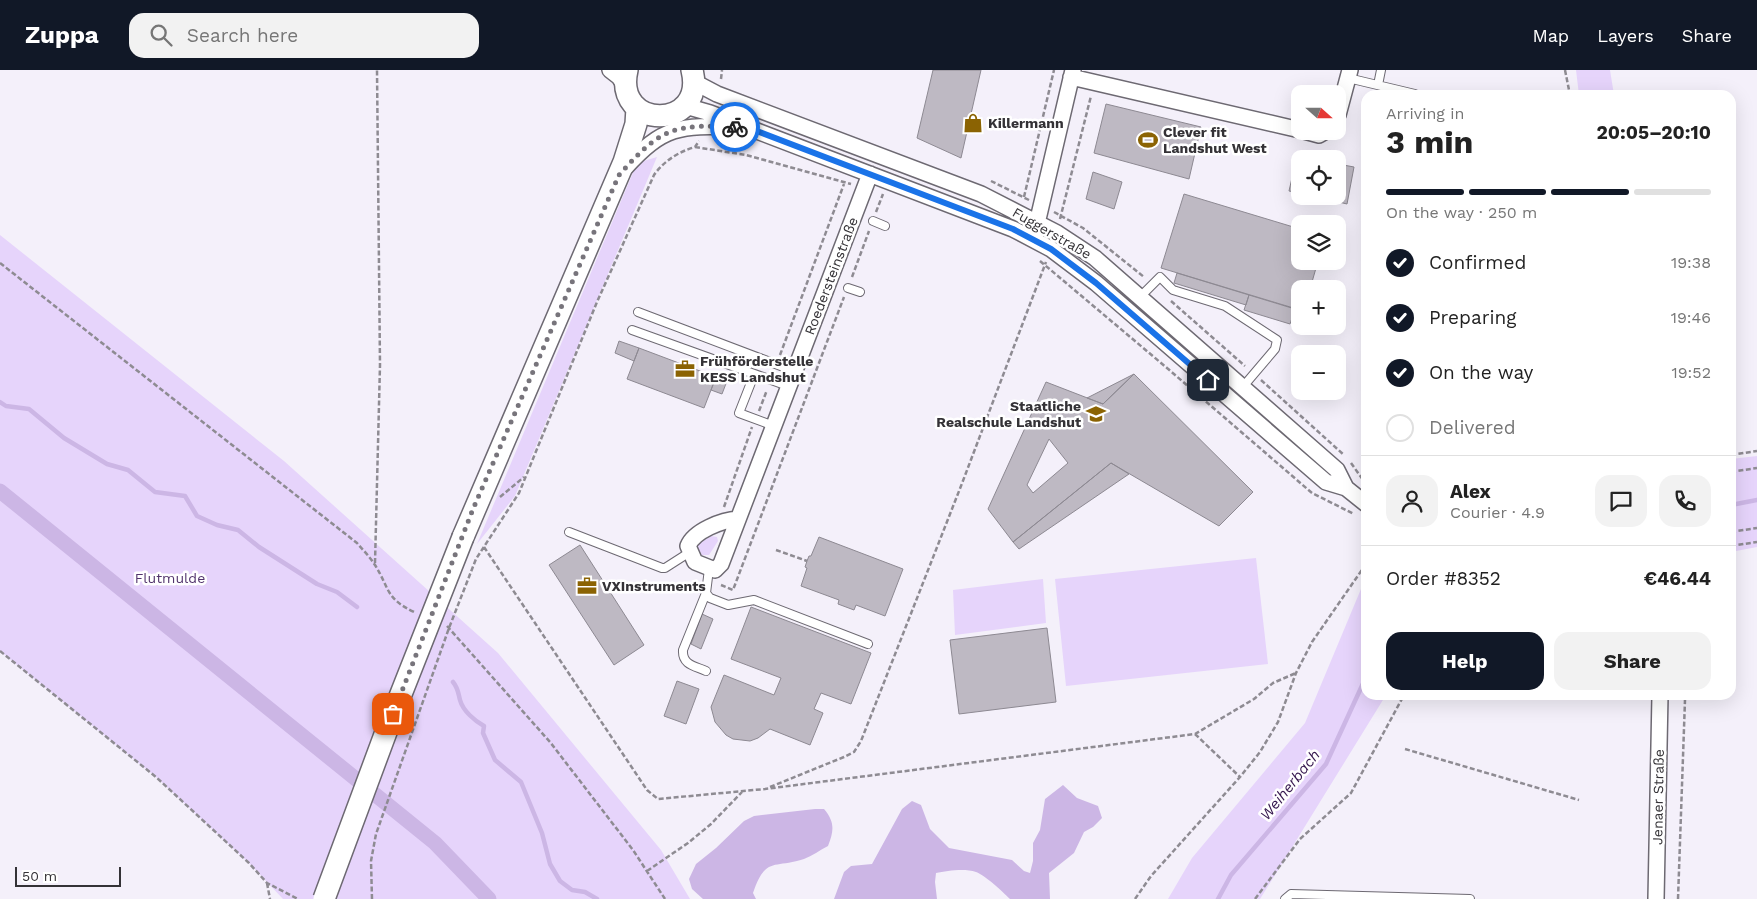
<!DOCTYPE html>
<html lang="en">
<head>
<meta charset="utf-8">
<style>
  body { margin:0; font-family:"Work Sans",sans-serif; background:#f2f2f2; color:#222; height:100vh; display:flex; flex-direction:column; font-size:19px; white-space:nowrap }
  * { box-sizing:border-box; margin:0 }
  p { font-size:16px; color:#767676 }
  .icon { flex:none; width:28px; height:28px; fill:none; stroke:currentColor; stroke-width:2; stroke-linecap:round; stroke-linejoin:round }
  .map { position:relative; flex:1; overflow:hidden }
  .side { position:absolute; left:1361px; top:20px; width:375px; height:610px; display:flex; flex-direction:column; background:#fff; border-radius:15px; box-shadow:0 5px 20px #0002 }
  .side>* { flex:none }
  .needle { width:32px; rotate:111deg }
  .buttons { position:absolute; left:1291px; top:15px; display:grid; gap:10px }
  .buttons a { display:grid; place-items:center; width:55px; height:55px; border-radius:10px; background:#fff; box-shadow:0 5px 20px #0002; font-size:25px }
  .scale { position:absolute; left:15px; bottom:12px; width:106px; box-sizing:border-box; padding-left:5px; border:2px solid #343236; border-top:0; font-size:14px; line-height:18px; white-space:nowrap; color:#343236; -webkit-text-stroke:4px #fff; paint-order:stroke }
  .pin { position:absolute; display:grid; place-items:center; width:42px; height:42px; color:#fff; margin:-21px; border-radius:10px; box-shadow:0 2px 8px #0006 }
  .courier { position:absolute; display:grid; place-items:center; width:50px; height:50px; margin:-25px; border:4px solid #1a73e8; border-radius:50%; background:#fff; color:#222; box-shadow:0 1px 6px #0007 }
  .summary em { font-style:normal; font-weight:700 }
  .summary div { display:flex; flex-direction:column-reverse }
  .summary { display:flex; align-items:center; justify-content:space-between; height:85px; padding:0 25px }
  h1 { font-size:32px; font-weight:700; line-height:38px }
  .bar { display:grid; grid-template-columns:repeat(4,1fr); gap:8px 5px; align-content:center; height:60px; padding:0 25px }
  .bar i { height:6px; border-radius:4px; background:#e0e0e0 }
  .bar .selected { background:#111827 }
  .bar p { grid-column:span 4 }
  .line { display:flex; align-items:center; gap:12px; padding:0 25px; border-top:1px solid #e0e0e0 }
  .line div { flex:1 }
  .round { display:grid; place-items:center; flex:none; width:52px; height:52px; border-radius:15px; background:#f2f2f2 }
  ol { padding:0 25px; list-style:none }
  li { display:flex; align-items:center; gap:15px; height:55px }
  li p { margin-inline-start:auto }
  li .icon { padding:5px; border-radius:50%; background:#111827; color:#fff; stroke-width:4 }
  li:last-child { color:#767676 }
  li i { width:28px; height:28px; border:2px solid #e0e0e0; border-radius:50% }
  .action { display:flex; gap:10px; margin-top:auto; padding:10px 25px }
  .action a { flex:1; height:58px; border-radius:15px; background:#111827; color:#fff; font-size:20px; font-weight:700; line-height:58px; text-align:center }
  .action a+a { background:#f2f2f2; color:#222 }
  header { display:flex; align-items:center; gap:30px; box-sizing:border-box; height:70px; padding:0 25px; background:#111827; color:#fff }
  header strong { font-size:24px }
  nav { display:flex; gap:28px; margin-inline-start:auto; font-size:18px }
  .search { width:350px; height:45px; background:#f2f2f2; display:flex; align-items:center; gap:12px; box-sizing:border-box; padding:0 18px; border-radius:15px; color:#767676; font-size:19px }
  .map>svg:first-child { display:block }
  .green { fill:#e6d4fb }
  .water { fill:#ccb6e5 }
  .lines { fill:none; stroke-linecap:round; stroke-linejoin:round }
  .stream { stroke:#ccb6e5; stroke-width:4.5 }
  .canal { stroke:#ccb6e5; stroke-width:15 }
  .building { fill:#beb9c3; stroke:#8d8992; fill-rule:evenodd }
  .service-casing { stroke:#6d6972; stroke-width:10 }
  .minor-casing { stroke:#6d6972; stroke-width:18 }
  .secondary-casing { stroke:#6d6972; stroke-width:24 }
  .path { stroke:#8e8b92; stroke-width:2.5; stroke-dasharray:5 2.5; stroke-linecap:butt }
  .service { stroke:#fff; stroke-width:8 }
  .minor { stroke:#fff; stroke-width:15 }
  .secondary { stroke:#fff; stroke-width:21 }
  .secondary-bridge-casing { stroke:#6d6972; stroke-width:24; stroke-linecap:butt }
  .secondary-bridge { stroke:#fff; stroke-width:21 }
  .done { stroke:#77747b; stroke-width:5; stroke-dasharray:0 9 }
  .route { stroke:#1a73e8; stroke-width:6 }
  .labels { text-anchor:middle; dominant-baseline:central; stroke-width:5; stroke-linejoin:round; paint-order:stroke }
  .poi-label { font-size:14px; font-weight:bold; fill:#343236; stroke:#fff; text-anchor:start }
  .street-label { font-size:14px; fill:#343236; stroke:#fff }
  .park-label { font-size:14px; fill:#51336c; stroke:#fff }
  .water-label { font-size:15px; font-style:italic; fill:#35174e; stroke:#fff }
</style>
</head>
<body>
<header>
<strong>Zuppa</strong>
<div class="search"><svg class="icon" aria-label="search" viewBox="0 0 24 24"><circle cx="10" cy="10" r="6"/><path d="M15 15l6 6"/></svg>Search here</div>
<nav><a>Map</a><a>Layers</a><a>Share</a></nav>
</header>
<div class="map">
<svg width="1757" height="829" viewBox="0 0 1757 829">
  <rect width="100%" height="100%" fill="#f4f0fa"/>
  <path class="green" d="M 1576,0 L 1610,0 L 1614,25 L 1579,25 Z
    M 657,87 L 515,426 L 477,474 L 637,93 Z
    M 0,165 L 284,391 L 498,583 L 661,780 L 690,829 L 283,829 L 249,793 L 156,707 L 0,581 Z
    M 1757,386 L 1757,477 L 1731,482 L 1731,389 Z
    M 711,466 L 717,467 L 718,471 L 709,485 L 700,485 L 697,478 L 698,474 Z
    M 1256,488 L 1268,594 L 1066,616 L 1055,509 Z
    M 1366,507 L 1366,625 L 1386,625 L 1270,813 L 1260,829 L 1168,829 L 1192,788 L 1305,653 Z
    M 1043,509 L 1046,553 L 955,565 L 953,520 Z"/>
  <path class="water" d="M 1063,715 L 1077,728 L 1098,736 L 1102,748 L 1093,757 L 1084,762 L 1074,783 L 1049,803 L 1050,829 L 1010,829 C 1002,821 986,806 976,802 C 964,798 947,801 936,803 L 935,812 L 937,829 L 834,829 L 844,802 L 851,796 L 872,794 L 902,739 L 912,731 L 921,735 L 930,759 L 949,778 L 1012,790 L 1024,801 L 1030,803 L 1033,791 L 1033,773 L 1040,760 L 1045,729 Z
    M 815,739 L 824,739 C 835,752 834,761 828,776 C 820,780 812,786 804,789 C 773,799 766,786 753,823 L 756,829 L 703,829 L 692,819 L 689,809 L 696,794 L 716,778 L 744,751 L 754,746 Z"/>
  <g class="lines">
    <path class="stream" d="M 0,332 L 6,336 L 29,339 L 64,368 L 107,394 L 128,400 L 155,422 L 185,426 L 197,446 L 217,455 L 238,460 L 259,477 L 317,514 L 337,522 L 357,537
      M 1731,435 L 1757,430
      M 453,612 C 458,618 458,622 460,630 C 463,641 475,651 484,656 L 483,663 L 495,690 L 521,712 L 542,763 L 550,794 L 560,811 L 572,820 L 585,822 L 597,829
      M 1218,829 L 1231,805 L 1326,694 L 1366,607"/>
    <path class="canal" d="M 0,421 L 435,773 L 489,829"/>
  </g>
  <path class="building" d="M 933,0 L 981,0 L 961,88 L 917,68 Z
    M 1106,34 L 1201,57 L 1189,109 L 1094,83 Z
    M 1297,86 L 1313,89 L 1300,89 L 1300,123 L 1289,121 Z
    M 1338,94 L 1354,97 L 1347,134 L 1314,126 L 1338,126 Z
    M 1093,102 L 1122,112 L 1114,139 L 1086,129 Z
    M 1184,124 L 1300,159 L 1300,191 L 1318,191 L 1310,219 L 1300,219 L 1300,240 L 1161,198 Z
    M 1177,203 L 1249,225 L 1246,235 L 1174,213 Z
    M 1249,225 L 1295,239 L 1290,254 L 1244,240 Z
    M 619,271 L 639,278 L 634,291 L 615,283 Z
    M 639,278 L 716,307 L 704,338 L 627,309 Z
    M 1134,304 L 1253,422 L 1219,456 L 1111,393 L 1013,472 L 988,439 L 1046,312 L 1103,334 ZM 1049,369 L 1068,393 L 1033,423 L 1027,415 Z
    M 1134,304 L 1103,334 L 1087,328 Z
    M 716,307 L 727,311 L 722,324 L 711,320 Z
    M 1111,393 L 1129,404 L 1019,479 L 1013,472 Z
    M 819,467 L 903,499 L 885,546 L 856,535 L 854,540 L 838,534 L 839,530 L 801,516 L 807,498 L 805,497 L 807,491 L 809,486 L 811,486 Z
    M 580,475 L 644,575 L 614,595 L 549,495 Z
    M 751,537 L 871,583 L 851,634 L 821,623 L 814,639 L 823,643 L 810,675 L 770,659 L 758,668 L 750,671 L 733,669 L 726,665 L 715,652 L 711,637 L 724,605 L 774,625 L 781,608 L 731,589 Z
    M 702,544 L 713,549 L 701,579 L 691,574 Z
    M 1047,558 L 1056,632 L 959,644 L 950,570 Z
    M 677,611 L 699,619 L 686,654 L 664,646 Z"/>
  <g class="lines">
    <defs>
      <path id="service" d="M 1348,8 L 1415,24
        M 1378,15 L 1381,0
        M 873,151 L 885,156
        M 848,218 L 860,222
        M 1140,227 L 1160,207 L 1173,220 L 1225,236 L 1277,270 L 1275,279 L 1241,319
        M 638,242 L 794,301
        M 632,260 L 788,316
        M 754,305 L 739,343 L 774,356
        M 569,462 L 662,498 L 665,498 L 690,482
        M 709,499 L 706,523 L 710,528 L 728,535 L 754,530 L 868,574
        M 706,523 L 683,580 C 682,595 695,596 706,601
        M 1285,829 L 1291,824 L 1470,829"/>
      <path id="minor" d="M 610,0 L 619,7 L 625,16
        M 1071,7 L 1300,60
        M 694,8 L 698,14 L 717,24 L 981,124 L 1057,163 L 1095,188 L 1337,400 L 1346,418
        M 683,38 L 689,37 L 710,43 L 1013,159 L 1051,179 L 1096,213 L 1326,412 L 1346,418 L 1366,434
        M 1338,45 L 1350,0
        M 1304,61 L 1319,65 L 1326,61
        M 625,98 C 663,56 680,55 735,57
        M 1035,162 L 1073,0
        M 738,449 C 722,450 694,461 688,476 L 695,492 L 715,500 L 721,494 L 870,104
        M 1656,829 L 1660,625"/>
      <path id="secondary" d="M 627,0 C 613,61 707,61 692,0
        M 463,467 L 624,92 L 636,54 L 637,38"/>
    </defs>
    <use href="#service" class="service-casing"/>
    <use href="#minor" class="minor-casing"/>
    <use href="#secondary" class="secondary-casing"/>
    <path class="path" d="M 1565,0 L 1570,25
      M 721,9 L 722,0
      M 695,77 L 746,85 L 851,114
      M 991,111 L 1029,130
      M 1024,127 L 1054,0
      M 876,142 L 883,124
      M 1054,142 L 1083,158 L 1144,207
      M 1060,149 L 1091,26
      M 1040,191 L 1167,298 L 1312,423 L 1354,444
      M 0,193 L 357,473 C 363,480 370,487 375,495 C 390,519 385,528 414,542
      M 852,207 L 869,161
      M 1171,231 L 1245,296
      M 780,285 L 844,114
      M 1261,310 L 1344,385
      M 759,341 L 767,320
      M 1731,385 L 1757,381
      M 1351,393 L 1366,414
      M 1731,402 L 1757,398
      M 500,427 L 524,407
      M 724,437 L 752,357
      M 1731,462 L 1757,458
      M 1731,476 L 1757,472
      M 484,477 L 647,720 L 658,729 L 765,719 L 1195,664 L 1254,629 L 1273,613 L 1296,603
      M 776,480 L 807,491
      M 375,493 L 380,295 L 377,0
      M 721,515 L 733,520 L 844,227
      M 447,556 L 550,672 L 633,780 L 665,829
      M 0,581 L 156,707 L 249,793 L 267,813 L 298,829
      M 1195,664 L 1240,707
      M 1405,679 L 1579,730
      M 770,717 L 844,687 L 854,682 L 861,671 L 961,416 L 1046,192
      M 647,801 L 688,773 L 711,754 L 742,722
      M 267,813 L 270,829
      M 372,829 L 371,791 L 376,764 L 449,558 L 476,489 L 519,423 L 597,232 L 654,105 C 664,91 678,82 695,77 L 699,71
      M 1135,829 L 1151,806 L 1240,707 L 1260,682 L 1278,652 L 1296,603 L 1312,572 L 1366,494
      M 1255,829 L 1300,769 L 1351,723 L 1404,625
      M 1678,829 L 1685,630 L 1679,625"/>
    <use href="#service" class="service"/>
    <use href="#minor" class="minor"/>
    <use href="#secondary" class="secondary"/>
    <defs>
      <path id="secondary-bridge" d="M 324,829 L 386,662 L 463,467"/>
    </defs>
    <use href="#secondary-bridge" class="secondary-bridge-casing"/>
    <use href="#secondary-bridge" class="secondary-bridge"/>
  </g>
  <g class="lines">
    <path class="done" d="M 393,644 L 473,439 L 619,105 C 661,58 672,54 735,57"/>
    <path class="route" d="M 735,57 L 749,58 L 1013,159 L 1051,179 L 1096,213 L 1208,310"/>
  </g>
  <defs>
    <symbol id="shop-bare" viewBox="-9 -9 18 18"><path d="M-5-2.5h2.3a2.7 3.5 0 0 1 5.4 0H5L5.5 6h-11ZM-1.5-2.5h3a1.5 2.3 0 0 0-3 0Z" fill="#8b6303" stroke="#fff" stroke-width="2.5" paint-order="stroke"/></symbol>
    <symbol id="stadium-bare" viewBox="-9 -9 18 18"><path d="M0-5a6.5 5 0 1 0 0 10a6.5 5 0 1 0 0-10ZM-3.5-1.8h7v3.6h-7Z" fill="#8b6303" stroke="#fff" stroke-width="2.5" paint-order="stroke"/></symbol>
    <symbol id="office-bare" viewBox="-9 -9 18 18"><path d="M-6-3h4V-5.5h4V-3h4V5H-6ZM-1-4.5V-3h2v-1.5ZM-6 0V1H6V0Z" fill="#8b6303" stroke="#fff" stroke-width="2.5" paint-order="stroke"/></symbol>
    <symbol id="school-bare" viewBox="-9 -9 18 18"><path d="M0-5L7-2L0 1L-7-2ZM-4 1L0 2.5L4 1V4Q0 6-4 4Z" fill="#8b6303" stroke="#fff" stroke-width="2.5" paint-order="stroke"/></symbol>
  </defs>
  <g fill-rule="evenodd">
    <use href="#shop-bare" x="959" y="39" width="28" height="28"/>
    <use href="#stadium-bare" x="1134" y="56" width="28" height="28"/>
    <use href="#office-bare" x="671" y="285" width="28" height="28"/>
    <use href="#school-bare" x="1082" y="330" width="28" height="28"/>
    <use href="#office-bare" x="573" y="502" width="28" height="28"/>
  </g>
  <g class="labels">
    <g class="poi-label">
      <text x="988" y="53">Killermann</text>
      <text x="1163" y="62">Clever fit<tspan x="1163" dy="16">Landshut West</tspan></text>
      <text x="700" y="291">Frühförderstelle<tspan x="700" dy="16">KESS Landshut</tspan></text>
      <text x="1081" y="336" text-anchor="end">Staatliche<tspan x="1081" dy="16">Realschule Landshut</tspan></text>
      <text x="602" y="516">VXInstruments</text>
    </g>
    <g class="street-label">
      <text transform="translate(1052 163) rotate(30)">Fuggerstraße</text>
      <text transform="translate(831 206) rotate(-69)">Roedersteinstraße</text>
      <text transform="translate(1658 727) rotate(-89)">Jenaer Straße</text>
    </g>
    <g class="park-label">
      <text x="170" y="508">Flutmulde</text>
    </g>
    <g class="water-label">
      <text transform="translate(1290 715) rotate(-51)">Weiherbach</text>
    </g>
  </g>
</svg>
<div class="buttons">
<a><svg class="needle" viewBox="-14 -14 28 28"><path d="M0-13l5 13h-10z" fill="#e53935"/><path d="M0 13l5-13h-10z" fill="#767676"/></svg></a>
<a><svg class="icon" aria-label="locate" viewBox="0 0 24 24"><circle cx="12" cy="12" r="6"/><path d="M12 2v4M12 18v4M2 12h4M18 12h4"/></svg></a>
<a><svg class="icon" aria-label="layers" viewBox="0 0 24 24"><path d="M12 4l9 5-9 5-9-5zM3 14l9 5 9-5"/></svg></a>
<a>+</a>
<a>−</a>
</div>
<div class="scale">50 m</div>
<div class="pin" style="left:393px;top:644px;background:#ea580c"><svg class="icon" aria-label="bag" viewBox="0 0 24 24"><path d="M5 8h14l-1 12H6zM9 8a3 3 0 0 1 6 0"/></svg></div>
<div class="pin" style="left:1208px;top:310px;background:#1f2937"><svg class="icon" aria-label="home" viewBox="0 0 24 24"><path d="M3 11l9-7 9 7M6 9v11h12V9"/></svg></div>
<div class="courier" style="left:735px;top:57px"><svg class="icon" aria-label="bike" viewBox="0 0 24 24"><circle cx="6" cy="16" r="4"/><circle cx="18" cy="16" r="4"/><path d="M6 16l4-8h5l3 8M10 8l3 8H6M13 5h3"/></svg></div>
<section class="side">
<div class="summary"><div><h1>3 min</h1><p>Arriving in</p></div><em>20:05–20:10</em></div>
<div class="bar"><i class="selected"></i><i class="selected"></i><i class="selected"></i><i></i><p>On the way · 250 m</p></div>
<ol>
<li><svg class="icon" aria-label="check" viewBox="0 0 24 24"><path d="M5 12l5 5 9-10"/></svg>Confirmed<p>19:38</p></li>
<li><svg class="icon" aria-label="check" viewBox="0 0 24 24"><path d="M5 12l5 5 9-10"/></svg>Preparing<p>19:46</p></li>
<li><svg class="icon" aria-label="check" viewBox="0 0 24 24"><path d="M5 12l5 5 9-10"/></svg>On the way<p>19:52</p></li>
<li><i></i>Delivered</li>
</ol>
<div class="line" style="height:90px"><a class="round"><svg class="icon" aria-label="person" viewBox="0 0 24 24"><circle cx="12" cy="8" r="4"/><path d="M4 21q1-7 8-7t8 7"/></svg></a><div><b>Alex</b><p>Courier · 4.9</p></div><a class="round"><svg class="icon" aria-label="chat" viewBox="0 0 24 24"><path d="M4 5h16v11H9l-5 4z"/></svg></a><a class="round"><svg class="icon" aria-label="phone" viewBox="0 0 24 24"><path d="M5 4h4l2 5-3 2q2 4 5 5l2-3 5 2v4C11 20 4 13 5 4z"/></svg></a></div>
<div class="line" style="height:65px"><div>Order #8352</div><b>€46.44</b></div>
<div class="action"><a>Help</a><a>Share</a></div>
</section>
</div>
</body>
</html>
